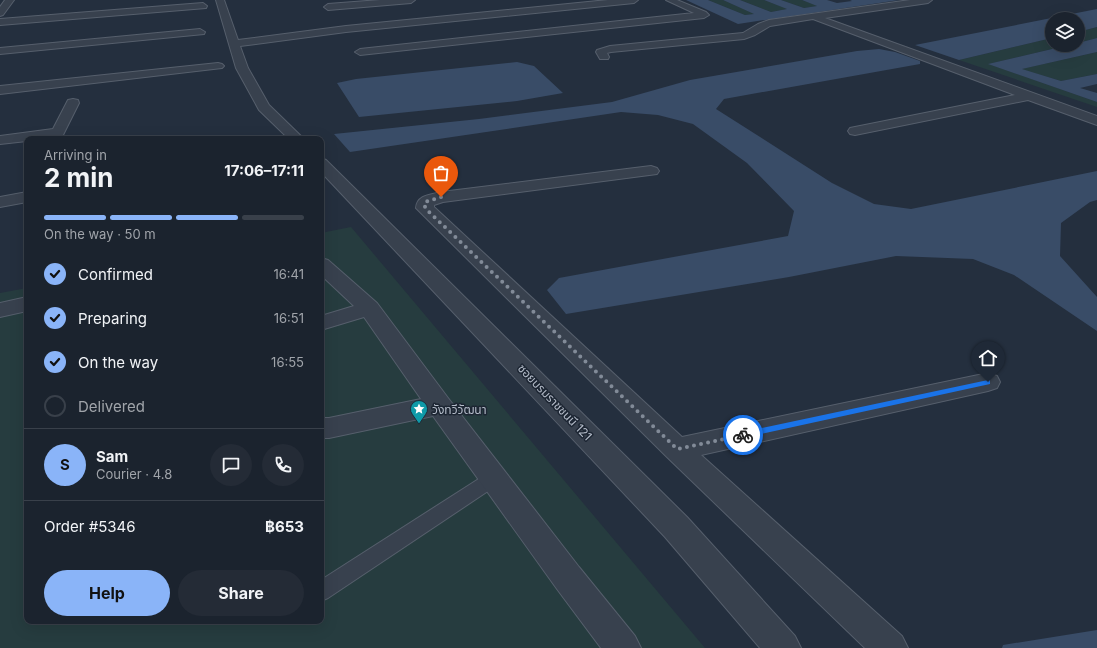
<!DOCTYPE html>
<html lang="en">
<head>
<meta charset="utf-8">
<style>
  body { margin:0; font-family:Inter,"Noto Sans Thai",sans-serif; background:#242b36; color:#f1f3f6; height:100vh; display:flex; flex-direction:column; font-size:15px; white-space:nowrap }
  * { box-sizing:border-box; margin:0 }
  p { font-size:13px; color:#a0a4aa }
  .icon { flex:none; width:22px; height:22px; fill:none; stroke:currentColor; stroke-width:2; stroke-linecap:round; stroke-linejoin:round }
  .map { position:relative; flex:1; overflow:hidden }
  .side { position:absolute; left:24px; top:136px; width:300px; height:488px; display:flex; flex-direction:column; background:#1b232e; border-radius:8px; box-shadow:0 4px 16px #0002,0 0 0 1px #39404a }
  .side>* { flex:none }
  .tools { position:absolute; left:1045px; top:12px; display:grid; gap:8px }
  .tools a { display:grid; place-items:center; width:40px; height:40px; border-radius:50%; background:#1b232e; box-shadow:0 4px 16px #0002,0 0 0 1px #39404a; font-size:20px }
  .pin { position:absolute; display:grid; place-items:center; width:34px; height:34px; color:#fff; margin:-41px -17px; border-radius:50% 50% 50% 0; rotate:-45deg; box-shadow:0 0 4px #0007 }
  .pin .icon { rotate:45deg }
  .courier { position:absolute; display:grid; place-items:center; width:40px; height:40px; margin:-20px; border:3px solid #1a73e8; border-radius:50%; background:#fff; color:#222; box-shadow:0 1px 5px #0007 }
  .summary em { font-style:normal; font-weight:700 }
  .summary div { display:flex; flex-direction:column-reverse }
  .summary { display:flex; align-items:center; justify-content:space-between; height:68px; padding:0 20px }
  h1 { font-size:26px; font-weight:700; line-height:30px }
  .bar { display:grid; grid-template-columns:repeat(4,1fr); gap:6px 4px; align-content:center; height:48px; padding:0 20px }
  .bar i { height:5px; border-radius:3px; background:#39404a }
  .bar .selected { background:#8ab4f8 }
  .bar p { grid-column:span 4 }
  .line { display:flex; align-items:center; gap:10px; padding:0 20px; border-top:1px solid #39404a }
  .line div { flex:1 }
  .round { display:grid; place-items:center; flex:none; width:42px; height:42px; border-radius:21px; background:#242b36 }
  ol { padding:0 20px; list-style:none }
  li { display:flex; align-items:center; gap:12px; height:44px }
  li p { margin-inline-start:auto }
  li .icon { padding:4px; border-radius:50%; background:#8ab4f8; color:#111; stroke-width:4 }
  li:last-child { color:#a0a4aa }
  li i { width:22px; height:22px; border:2px solid #39404a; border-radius:50% }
  .button { display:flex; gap:8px; margin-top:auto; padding:8px 20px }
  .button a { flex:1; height:46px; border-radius:24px; background:#8ab4f8; color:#111; font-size:16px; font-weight:700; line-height:46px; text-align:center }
  .button a+a { background:#242b36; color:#f1f3f6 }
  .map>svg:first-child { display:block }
  .green { fill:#263c3f }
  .water { fill:#394c67 }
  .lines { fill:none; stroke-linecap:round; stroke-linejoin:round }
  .lane-casing { stroke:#565f6c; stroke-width:2 }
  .street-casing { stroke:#565f6c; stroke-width:2 }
  .lane { fill:#38414e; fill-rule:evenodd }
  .street { fill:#38414e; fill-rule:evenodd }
  .route { fill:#1a73e8 }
  .done { stroke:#828b98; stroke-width:4; stroke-dasharray:0 7.2 }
  .labels { text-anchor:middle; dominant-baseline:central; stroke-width:3; stroke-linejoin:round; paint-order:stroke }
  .street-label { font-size:12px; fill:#b4bcc9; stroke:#1d2633 }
  .poi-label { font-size:12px; fill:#b4bcc9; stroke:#1d2633; text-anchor:start }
</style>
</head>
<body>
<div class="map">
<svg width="1097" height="648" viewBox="0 0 1097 648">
  <rect width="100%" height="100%" fill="#242f3e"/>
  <path class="green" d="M 708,0 L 723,0 L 755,14 L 745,15 Z
    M 740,0 L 764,0 L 788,9 L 771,12 Z
    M 781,0 L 802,0 L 818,6 L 804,8 Z
    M 1097,27 L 1097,38 L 1078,43 L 1078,32 Z
    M 1052,38 L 1052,45 L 1069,45 L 989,64 L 1097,102 L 1097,107 L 959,60 Z
    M 1097,52 L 1097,74 L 1061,81 L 1021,69 Z
    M 351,227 L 705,648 L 0,648 L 0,293 L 27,288 L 27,621 L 321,621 L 321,233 Z"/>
  <path class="water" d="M 686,0 L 708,0 L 745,15 L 754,14 L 723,0 L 740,0 L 771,12 L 787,9 L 764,0 L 781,0 L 804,8 L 817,6 L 802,0 L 827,0 L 837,3 L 852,1 L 850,0 L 899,0 L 738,24 Z
    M 1097,9 L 1097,27 L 1078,32 L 1078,19 L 1052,19 L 1052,38 L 959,60 L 915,45 Z
    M 1097,38 L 1097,52 L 1022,69 L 1061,81 L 1097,74 L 1097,84 L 1080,88 L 1097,93 L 1097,102 L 988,64 L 1069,45 L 1078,45 L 1078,43 Z
    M 879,49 L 895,52 L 920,61 L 920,64 L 724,99 L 716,109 L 832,183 L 874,204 L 911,209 L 1097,171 L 1097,200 L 1090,202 L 1061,223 L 1060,256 L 1097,297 L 1097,331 L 1014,275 L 973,259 L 896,256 L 789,277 L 566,314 L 547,290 L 559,278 L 788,236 L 794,211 L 747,163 L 693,124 L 658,115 L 621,112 L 350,152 L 334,134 L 479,119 L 612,102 L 690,80 L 857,51 Z
    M 517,62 L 534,66 L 563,93 L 517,101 L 359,117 L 337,83 L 356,79 Z
    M 1097,630 L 1097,648 L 1002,648 L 1003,645 Z"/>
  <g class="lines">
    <defs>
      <path id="lane" d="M 494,471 L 500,473 L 502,478 L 500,483 L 328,598 L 321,601 L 321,580 L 488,473 Z"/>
      <path id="street" d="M 5,0 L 14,0 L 3,15 L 0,16 L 0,7 Z
        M 216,0 L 224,0 L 238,40 L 346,26 L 608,0 L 638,0 L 634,3 L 346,32 L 240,46 L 248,68 L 269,105 L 304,139 L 289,139 L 259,110 L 236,68 Z
        M 380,0 L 415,0 L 411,3 L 328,10 L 324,7 L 328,4 Z
        M 666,0 L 677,0 L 706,12 L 709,15 L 704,18 L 360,55 L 355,52 L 360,49 L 694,13 Z
        M 910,0 L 932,0 L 928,3 L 825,18 L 1097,116 L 1097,125 L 1028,100 L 855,135 L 850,134 L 848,131 L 850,128 L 1015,95 L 813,19 L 770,26 L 755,35 L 744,39 L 611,52 L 607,53 L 609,57 L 608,59 L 600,59 L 596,52 L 597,50 L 610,46 L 743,33 L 758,24 L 769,20 Z
        M 203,3 L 207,6 L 206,8 L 0,25 L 0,19 Z
        M 200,29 L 205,32 L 204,34 L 0,54 L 0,48 Z
        M 218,63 L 222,64 L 224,66 L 222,68 L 0,94 L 0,86 Z
        M 73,99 L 78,100 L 79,103 L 61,139 L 47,139 L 48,138 L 27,139 L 27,141 L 0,144 L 0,136 L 53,129 L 68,100 Z
        M 321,158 L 326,160 L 687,517 L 795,636 L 801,648 L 760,648 L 665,537 L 321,172 Z
        M 651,166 L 657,168 L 659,171 L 657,174 L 443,202 L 434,205 L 434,207 L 682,437 L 988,373 L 997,376 L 1000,382 L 997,388 L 988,391 L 701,455 L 902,636 L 908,648 L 865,648 L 667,457 L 416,208 C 417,195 430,195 441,192 Z
        M 27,192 L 27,202 L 0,207 L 0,197 Z
        M 321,258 L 328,260 L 377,303 L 448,398 L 579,567 L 635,636 L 641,648 L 601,648 L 557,589 L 433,416 L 329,438 L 321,438 L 321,418 L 329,418 L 421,399 L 364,317 L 321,330 L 321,316 L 354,306 L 321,275 Z
        M 27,297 L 27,311 L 0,317 L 0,303 Z"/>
    </defs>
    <use href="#lane" class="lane-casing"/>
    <use href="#street" class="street-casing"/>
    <use href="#lane" class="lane"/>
    <use href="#street" class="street"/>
  </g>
  <path class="route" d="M 988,380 L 990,380 L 990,384 L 743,438 L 739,435 L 743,432 Z"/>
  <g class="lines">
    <path class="done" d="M 441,197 L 425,202 L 425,208 L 677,449 L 743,435"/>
  </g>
  <defs>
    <symbol id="sight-pin" viewBox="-11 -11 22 30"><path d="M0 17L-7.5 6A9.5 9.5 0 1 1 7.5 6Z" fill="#0f9aa8" stroke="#1d2633"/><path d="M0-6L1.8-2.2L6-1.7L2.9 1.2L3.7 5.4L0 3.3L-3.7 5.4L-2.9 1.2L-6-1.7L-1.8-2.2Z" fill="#fff"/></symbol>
  </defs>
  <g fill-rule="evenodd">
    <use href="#sight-pin" x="409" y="399" width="20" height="27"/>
  </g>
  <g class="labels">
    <g class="street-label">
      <text transform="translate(555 402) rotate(46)">ซอยบรมราชชนนี 121</text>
    </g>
    <g class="poi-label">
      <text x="432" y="409">วังทวีวัฒนา</text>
    </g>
  </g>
</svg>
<div class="tools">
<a><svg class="icon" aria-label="layers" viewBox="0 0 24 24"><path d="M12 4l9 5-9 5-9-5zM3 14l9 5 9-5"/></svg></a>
</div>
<div class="pin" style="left:441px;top:197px;background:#ea580c"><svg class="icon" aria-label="bag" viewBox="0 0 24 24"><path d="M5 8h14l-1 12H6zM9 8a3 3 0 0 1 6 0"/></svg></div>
<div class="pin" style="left:988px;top:382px;background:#1f2937"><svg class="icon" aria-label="home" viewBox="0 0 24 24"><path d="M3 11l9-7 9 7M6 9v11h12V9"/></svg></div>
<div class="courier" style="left:743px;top:435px"><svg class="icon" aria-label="bike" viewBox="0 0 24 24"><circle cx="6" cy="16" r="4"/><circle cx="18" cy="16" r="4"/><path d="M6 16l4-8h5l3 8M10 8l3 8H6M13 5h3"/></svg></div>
<section class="side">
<div class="summary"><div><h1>2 min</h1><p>Arriving in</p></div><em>17:06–17:11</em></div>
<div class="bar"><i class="selected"></i><i class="selected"></i><i class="selected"></i><i></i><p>On the way · 50 m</p></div>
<ol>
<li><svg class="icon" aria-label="check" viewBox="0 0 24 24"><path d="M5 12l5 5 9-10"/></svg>Confirmed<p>16:41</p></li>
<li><svg class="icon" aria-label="check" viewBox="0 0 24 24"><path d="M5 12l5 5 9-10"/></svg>Preparing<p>16:51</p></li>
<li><svg class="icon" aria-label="check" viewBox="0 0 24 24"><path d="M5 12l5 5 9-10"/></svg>On the way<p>16:55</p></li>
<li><i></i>Delivered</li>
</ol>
<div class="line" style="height:72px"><b class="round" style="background:#8ab4f8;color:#111">S</b><div><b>Sam</b><p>Courier · 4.8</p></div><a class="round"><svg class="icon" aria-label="chat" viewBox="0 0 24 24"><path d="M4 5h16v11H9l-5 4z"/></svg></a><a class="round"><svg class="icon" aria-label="phone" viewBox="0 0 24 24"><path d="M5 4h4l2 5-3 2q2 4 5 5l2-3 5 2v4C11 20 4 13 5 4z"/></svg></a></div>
<div class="line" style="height:52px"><div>Order #5346</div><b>฿653</b></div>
<div class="button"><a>Help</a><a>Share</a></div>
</section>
</div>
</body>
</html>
